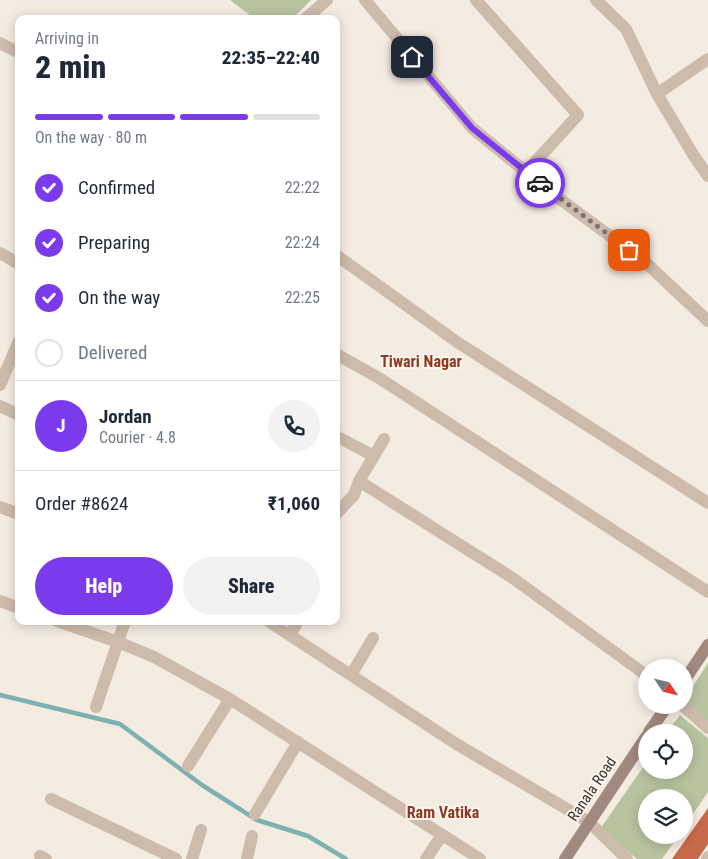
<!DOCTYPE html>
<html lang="en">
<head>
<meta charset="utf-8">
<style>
  body { margin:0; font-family:"Roboto Condensed",sans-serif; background:#f2f2f3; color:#1f2937; height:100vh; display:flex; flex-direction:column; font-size:19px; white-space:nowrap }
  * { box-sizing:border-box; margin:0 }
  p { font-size:16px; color:#747a83 }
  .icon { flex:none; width:28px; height:28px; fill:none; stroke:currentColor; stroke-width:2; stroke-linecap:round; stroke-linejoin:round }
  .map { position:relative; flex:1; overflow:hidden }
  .drawer { position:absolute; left:15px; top:15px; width:325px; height:610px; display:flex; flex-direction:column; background:#fff; border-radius:10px; box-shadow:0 2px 12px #0003 }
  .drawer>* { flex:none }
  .needle { width:32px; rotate:125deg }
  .buttons { position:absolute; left:638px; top:659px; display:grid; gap:10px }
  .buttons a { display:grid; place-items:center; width:55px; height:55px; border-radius:50%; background:#fff; box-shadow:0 2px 12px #0003; font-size:25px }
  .pin { position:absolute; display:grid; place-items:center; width:42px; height:42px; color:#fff; margin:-21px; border-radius:10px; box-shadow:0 2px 8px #0006 }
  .courier { position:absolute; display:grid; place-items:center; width:50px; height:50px; margin:-25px; border:4px solid #7c3aed; border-radius:50%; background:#fff; color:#222; box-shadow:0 1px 6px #0007 }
  .overview em { font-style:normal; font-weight:800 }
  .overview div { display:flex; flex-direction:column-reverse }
  .overview { display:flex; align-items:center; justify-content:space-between; height:85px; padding:0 20px }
  h1 { font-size:32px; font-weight:800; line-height:38px }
  .bar { display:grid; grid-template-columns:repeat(4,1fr); gap:8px 5px; align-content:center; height:60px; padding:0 20px }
  .bar i { height:6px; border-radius:4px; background:#e0e1e3 }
  .bar .selected { background:#7c3aed }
  .bar p { grid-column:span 4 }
  .line { display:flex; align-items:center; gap:12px; padding:0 20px; border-top:1px solid #e0e1e3 }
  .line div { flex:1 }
  .round { display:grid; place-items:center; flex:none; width:52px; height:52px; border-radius:26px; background:#f2f2f3 }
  ol { padding:0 20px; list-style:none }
  li { display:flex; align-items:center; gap:15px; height:55px }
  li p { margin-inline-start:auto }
  li .icon { padding:5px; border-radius:50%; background:#7c3aed; color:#fff; stroke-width:4 }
  li:last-child { color:#747a83 }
  li i { width:28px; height:28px; border:2px solid #e0e1e3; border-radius:50% }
  .action { display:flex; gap:10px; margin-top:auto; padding:10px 20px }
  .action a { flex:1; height:58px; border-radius:30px; background:#7c3aed; color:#fff; font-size:20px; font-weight:800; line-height:58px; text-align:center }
  .action a+a { background:#f2f2f3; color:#1f2937 }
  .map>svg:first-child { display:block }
  .green { fill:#b8c4a0 }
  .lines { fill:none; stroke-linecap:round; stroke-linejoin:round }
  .stream { stroke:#7fb0b2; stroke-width:4.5 }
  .building { fill:#c8694b }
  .street { stroke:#cdbbac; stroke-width:12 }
  .secondary { stroke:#a18a7d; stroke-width:12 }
  .done { stroke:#7c716b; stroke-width:5; stroke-dasharray:0 9 }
  .route { stroke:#7c3aed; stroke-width:6 }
  .labels { text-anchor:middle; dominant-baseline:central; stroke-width:4; stroke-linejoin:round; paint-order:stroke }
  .street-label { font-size:15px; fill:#3b302b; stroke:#fbf5ee }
  .neighbourhood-label { font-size:16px; font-weight:bold; fill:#8c3b22; stroke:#fbf5ee }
</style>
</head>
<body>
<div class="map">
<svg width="708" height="859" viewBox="0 0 708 859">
  <rect width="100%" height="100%" fill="#f4ebe1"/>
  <path class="green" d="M 230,0 L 311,0 L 292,19 L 255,19 Z
    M 708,663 L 708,721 L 684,700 Z
    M 680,715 L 708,738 L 708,792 L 684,827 L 684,798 L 646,798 L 646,835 L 679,835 L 662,859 L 637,859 L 600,829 L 646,763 L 646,770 L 684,770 L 684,732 L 667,732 Z"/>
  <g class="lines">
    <path class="stream" d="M 0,695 L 120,724 L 202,785 L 257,820 L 308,836 L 346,859"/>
  </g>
  <path class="building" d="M 708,808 L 708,844 L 698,859 L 672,859 Z"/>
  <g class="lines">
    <path class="street" d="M 365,0 L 472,128 L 553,194 L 644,261 L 708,321
      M 476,0 L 578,115 L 526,172
      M 596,0 L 626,29 L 657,94 L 708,59
      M 305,19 L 327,0
      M 0,43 L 19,53
      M 657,94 L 694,156 L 708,176
      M 0,253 L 19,264
      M 336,255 L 457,342 L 708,503
      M 336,354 L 379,378 L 708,592
      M 0,385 L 19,341
      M 0,406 L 19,415
      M 336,436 L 374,456
      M 384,439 L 359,481 L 514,579 L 646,675
      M 0,507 L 19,514
      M 336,514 L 354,495 L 359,481
      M 0,601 L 19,608
      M 57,621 L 118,642 L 154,657 L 230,699 L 480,859
      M 268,621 L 458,745 L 589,822 L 627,859
      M 290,635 L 298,621
      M 351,675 L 373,638
      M 682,705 L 708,728
      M 96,707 L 125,621
      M 188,766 L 230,699
      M 51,799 L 176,859
      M 255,814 L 298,742
      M 40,856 L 46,859
      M 192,859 L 201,830
      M 247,859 L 252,836
      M 426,859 L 442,835
      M 707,859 L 708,857"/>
    <path class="secondary" d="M 684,681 L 708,645
      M 649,732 L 668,705
      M 565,859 L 646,737"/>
  </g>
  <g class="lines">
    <path class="done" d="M 540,183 L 629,250"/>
    <path class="route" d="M 412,57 L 472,128 L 540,183"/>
  </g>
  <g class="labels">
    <g class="street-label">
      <text transform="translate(592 789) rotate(-56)">Ranala Road</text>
    </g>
    <g class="neighbourhood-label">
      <text x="421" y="361">Tiwari Nagar</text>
      <text x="443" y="812">Ram Vatika</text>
    </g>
  </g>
</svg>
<div class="buttons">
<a><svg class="needle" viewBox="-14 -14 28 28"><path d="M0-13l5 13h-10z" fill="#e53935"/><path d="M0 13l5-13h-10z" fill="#747a83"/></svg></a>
<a><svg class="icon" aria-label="locate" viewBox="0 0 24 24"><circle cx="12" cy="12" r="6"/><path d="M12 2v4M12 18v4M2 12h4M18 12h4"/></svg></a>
<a><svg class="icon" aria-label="layers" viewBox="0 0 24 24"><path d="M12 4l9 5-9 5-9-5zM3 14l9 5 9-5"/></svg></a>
</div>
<div class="pin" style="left:629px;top:250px;background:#ea580c"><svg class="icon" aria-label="bag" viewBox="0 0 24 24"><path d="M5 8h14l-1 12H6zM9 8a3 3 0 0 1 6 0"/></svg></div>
<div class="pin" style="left:412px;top:57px;background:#1f2937"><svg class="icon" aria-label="home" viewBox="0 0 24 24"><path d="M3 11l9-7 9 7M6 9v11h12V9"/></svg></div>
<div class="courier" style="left:540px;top:183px"><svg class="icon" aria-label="car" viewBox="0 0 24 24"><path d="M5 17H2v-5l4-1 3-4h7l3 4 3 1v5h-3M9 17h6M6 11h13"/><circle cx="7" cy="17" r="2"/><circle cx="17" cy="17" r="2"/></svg></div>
<section class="drawer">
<div class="overview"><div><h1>2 min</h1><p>Arriving in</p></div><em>22:35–22:40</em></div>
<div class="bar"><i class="selected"></i><i class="selected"></i><i class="selected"></i><i></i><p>On the way · 80 m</p></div>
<ol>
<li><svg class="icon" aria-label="check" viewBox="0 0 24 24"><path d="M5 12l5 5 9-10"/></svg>Confirmed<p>22:22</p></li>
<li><svg class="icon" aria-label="check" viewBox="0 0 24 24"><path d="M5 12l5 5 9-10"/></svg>Preparing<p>22:24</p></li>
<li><svg class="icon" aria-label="check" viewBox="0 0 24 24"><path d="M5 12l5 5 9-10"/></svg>On the way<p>22:25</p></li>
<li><i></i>Delivered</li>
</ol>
<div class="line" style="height:90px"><b class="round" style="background:#7c3aed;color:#fff">J</b><div><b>Jordan</b><p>Courier · 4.8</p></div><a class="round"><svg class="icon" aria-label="phone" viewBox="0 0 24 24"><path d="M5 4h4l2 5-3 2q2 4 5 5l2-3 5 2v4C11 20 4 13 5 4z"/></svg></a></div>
<div class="line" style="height:65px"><div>Order #8624</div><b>₹1,060</b></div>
<div class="action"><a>Help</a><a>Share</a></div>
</section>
</div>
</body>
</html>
